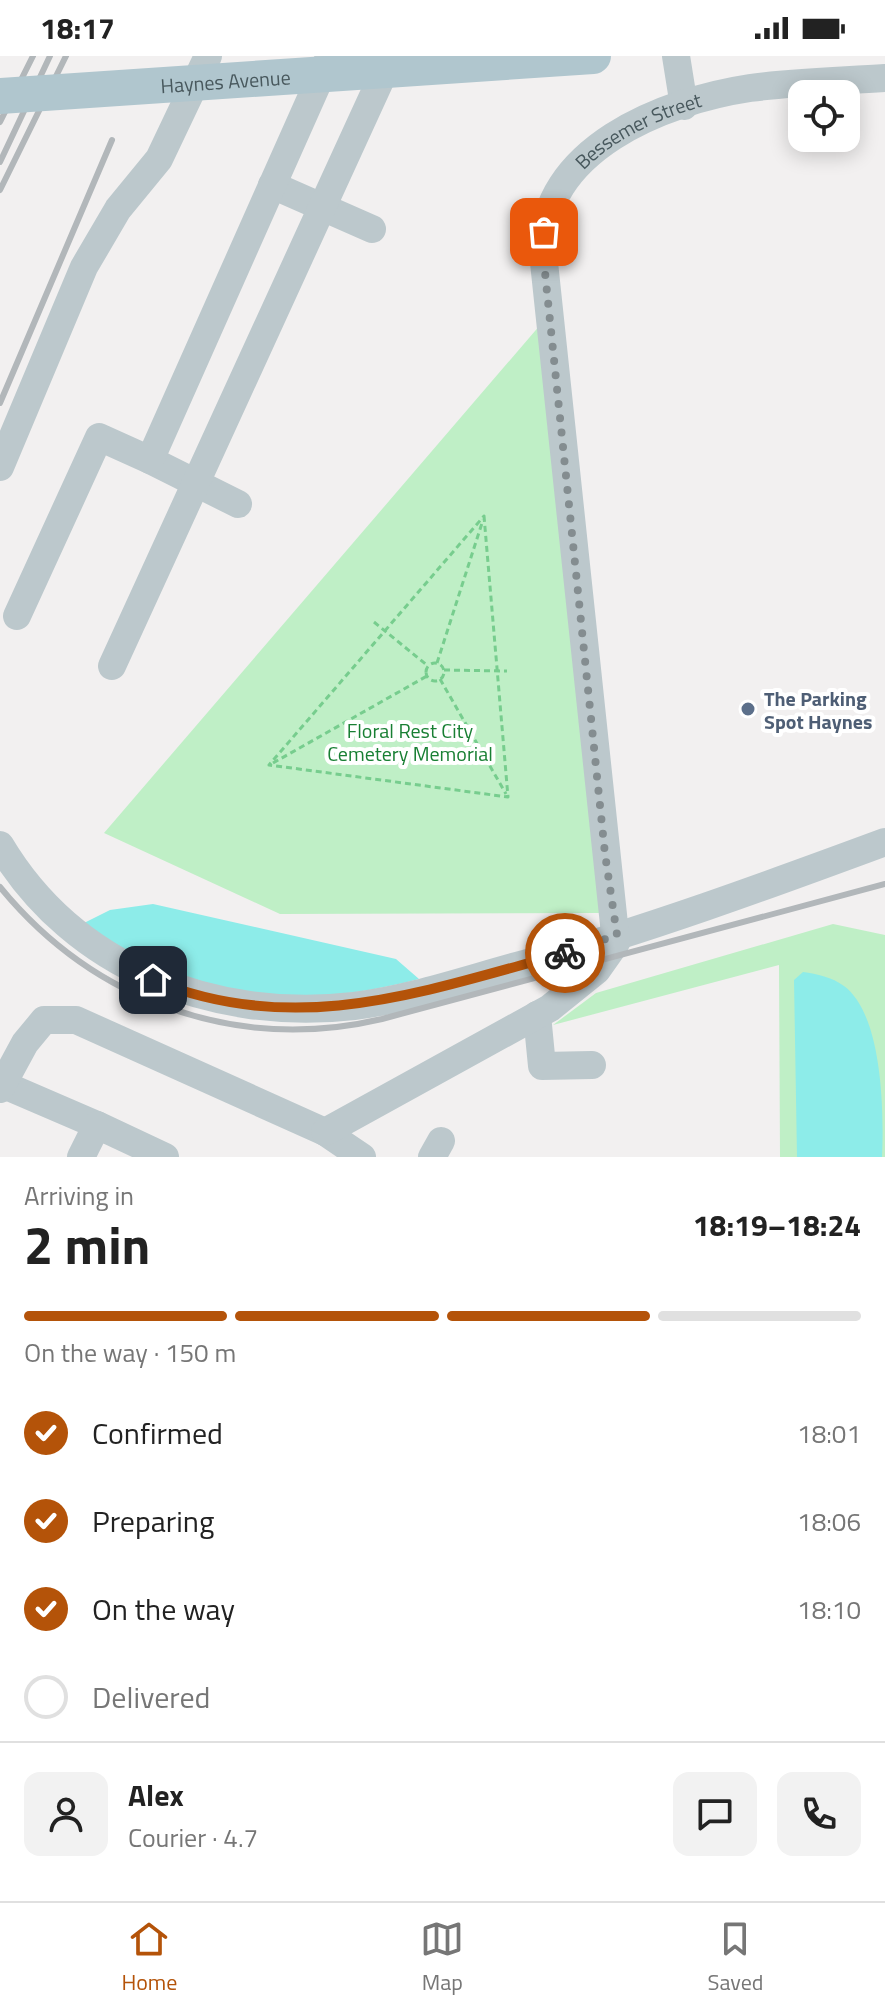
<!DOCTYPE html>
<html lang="en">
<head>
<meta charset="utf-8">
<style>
  body { margin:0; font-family:"Titillium Web",sans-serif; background:#f2f2f2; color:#222; height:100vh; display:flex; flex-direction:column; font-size:30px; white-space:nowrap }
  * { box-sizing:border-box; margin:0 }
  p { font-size:26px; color:#767676 }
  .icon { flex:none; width:44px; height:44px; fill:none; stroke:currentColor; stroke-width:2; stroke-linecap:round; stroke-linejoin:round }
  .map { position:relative; height:1101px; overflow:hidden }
  .panel { display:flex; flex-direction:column; background:#fff; flex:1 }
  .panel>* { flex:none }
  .controls { position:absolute; left:788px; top:24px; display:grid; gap:16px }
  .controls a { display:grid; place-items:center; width:72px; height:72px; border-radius:16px; background:#fff; box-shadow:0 4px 20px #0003; font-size:40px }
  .pin { position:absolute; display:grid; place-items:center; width:68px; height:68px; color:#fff; margin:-34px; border-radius:16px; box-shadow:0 4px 12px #0006 }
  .courier { position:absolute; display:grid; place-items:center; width:80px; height:80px; margin:-40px; border:6px solid #b45309; border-radius:50%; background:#fff; color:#222; box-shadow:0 2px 10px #0007 }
  .overview em { font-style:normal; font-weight:700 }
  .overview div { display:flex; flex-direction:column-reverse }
  .overview { display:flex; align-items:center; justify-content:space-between; height:136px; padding:0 24px }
  h1 { font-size:52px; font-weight:700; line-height:60px }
  .bar { display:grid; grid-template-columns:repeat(4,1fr); gap:12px 8px; align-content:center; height:96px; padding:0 24px }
  .bar i { height:10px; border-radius:6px; background:#e0e0e0 }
  .bar .on { background:#b45309 }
  .bar p { grid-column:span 4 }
  .line { display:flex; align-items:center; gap:20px; padding:0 24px; border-top:2px solid #e0e0e0 }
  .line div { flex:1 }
  .round { display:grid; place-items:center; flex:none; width:84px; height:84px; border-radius:16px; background:#f2f2f2 }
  ol { padding:0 24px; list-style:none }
  li { display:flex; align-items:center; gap:24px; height:88px }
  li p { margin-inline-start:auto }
  li .icon { padding:8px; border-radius:50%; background:#b45309; color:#fff; stroke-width:4 }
  li:last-child { color:#767676 }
  li i { width:44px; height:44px; border:4px solid #e0e0e0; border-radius:50% }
  .status { display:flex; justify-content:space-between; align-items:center; height:56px; padding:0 40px; background:#fff; direction:ltr }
  .status svg { height:22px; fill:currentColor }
  .menu { display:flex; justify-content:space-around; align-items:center; height:112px; border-top:2px solid #e0e0e0; background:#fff; font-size:22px; color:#767676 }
  .menu a { display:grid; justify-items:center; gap:4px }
  .menu .on { color:#b45309 }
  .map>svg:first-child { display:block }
  .green { fill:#bfefc6 }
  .water { fill:#8dece9 }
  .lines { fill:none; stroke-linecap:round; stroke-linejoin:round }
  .path { stroke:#77cd8e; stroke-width:3; stroke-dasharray:6 4; stroke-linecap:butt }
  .minor { stroke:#bcc8cc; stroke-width:28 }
  .rail { stroke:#b2b7ba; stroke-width:6 }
  .major-bridge { stroke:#b0c6ce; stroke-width:36 }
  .done { stroke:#848d90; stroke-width:8; stroke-dasharray:0 14.4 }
  .route { stroke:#b45309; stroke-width:10 }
  .service-dot { fill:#5c6f8a; stroke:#fff; stroke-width:3 }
  .labels { text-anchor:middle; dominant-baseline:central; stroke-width:8; stroke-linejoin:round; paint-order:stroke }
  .street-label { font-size:20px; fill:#48585d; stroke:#fff }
  .service-label { font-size:20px; font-weight:bold; fill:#4e5e75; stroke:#fff; text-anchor:start }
  .park-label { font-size:20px; fill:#187f33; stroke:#fff }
</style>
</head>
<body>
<div class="status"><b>18:17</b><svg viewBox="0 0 49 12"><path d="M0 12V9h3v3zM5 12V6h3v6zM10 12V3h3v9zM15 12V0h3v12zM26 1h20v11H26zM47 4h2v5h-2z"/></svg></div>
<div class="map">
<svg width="885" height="1101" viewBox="0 0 885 1101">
  <rect width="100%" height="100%" fill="#f2f0f0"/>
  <path class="green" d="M 541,268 L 600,857 L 280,858 L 104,777 Z
    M 833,868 L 885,879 L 885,1101 L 780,1101 L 779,909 L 553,969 L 596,937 Z"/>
  <path class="water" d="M 153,848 L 396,903 L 419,923 C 325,948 215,952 129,899 C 113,890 99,878 84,867 L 110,854 Z
    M 803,916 C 817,918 832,921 844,930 C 883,959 884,1057 882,1101 L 797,1101 L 794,924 Z"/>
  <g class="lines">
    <path class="path" d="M 484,460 L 508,741 L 269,709 Z
      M 374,566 L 428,610
      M426 616a9 9 0 1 1 18 0a9 9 0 1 1-18 0Z
      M 437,607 L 483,464
      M 444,614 L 507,615
      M 440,623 L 506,738
      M 273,707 L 427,620"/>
    <g class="minor">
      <path d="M 676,0 L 684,50"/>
      <path d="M 272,129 L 372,173"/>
      <path d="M 150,404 L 238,448"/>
      <path d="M 0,411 L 84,211 L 118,153 L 159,103 L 208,0"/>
      <path d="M 17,560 L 99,381 L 150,404 L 328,4"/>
      <path d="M 112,610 L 391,1"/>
      <path d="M 0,789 C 74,913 215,966 354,950 C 411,943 468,923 524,908 C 646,874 766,830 885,786"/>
      <path d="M 537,959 L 542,1010 L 592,1009"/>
      <path d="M 2,1028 L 97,1069"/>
      <path d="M 0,1033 L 25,987 L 44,964 L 76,964 L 325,1076 L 362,1101"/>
      <path id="s1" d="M 325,1076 L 550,952 L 597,914 L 616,887 L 543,197 C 540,93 664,45 750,32 C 794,26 840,25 885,22"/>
      <path d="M 81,1101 L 97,1069 L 165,1101"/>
      <path d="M 432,1101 L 441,1085"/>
    </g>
    <path class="rail" d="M 0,66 L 33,0
      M 0,106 L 50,0
      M 0,134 L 66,0
      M 0,347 L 112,84
      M 0,831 C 94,946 237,997 382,963 L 885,828"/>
    <path class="major-bridge" id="s2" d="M 0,40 L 593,0"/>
  </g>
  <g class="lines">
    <path class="done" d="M 544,176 L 543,197 L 605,798 L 617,879 L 565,897"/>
    <path class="route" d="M 153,924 C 296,983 425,935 565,897"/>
  </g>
  <circle class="service-dot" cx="748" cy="653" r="8"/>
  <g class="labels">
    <g class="street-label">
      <text stroke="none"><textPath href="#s2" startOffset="226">Haynes Avenue</textPath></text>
      <text stroke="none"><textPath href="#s1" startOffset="1212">Bessemer Street</textPath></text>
    </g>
    <g class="service-label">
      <text x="764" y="642">The Parking<tspan x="764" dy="23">Spot Haynes</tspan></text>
    </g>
    <g class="park-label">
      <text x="410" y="674">Floral Rest City<tspan x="410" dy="23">Cemetery Memorial</tspan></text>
    </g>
  </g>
</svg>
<div class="controls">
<a><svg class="icon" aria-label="locate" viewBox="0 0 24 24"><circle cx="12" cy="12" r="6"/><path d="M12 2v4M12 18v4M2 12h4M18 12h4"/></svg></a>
</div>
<div class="pin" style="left:544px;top:176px;background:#ea580c"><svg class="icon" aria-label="bag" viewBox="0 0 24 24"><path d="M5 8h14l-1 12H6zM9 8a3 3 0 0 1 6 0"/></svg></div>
<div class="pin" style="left:153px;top:924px;background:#1f2937"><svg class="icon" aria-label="home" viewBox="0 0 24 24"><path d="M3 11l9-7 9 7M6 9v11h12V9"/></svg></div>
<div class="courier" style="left:565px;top:897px"><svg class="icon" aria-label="bike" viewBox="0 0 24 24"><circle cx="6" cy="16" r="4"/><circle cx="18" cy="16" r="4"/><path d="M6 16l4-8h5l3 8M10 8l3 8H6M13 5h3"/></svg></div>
</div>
<section class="panel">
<div class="overview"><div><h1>2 min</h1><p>Arriving in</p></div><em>18:19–18:24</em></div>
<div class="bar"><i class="on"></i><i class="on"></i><i class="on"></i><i></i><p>On the way · 150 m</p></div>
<ol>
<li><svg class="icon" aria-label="check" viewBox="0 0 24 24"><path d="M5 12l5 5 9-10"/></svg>Confirmed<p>18:01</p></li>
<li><svg class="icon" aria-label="check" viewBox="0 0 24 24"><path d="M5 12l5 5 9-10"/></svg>Preparing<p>18:06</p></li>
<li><svg class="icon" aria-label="check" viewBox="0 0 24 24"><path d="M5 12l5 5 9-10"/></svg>On the way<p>18:10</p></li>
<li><i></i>Delivered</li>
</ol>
<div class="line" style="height:144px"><a class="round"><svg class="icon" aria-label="person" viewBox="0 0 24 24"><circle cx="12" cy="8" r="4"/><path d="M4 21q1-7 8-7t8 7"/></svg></a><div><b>Alex</b><p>Courier · 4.7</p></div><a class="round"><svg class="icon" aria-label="chat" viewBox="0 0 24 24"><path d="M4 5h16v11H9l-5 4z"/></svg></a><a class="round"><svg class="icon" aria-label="phone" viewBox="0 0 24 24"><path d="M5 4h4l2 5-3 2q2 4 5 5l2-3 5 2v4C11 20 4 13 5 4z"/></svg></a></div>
</section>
<nav class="menu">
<a class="on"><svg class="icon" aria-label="home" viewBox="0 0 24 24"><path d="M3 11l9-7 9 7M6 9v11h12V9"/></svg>Home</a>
<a><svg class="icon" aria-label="map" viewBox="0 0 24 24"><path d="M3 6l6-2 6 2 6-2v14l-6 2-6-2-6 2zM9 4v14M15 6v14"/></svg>Map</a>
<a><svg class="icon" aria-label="saved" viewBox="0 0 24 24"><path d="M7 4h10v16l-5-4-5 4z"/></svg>Saved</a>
</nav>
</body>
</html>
